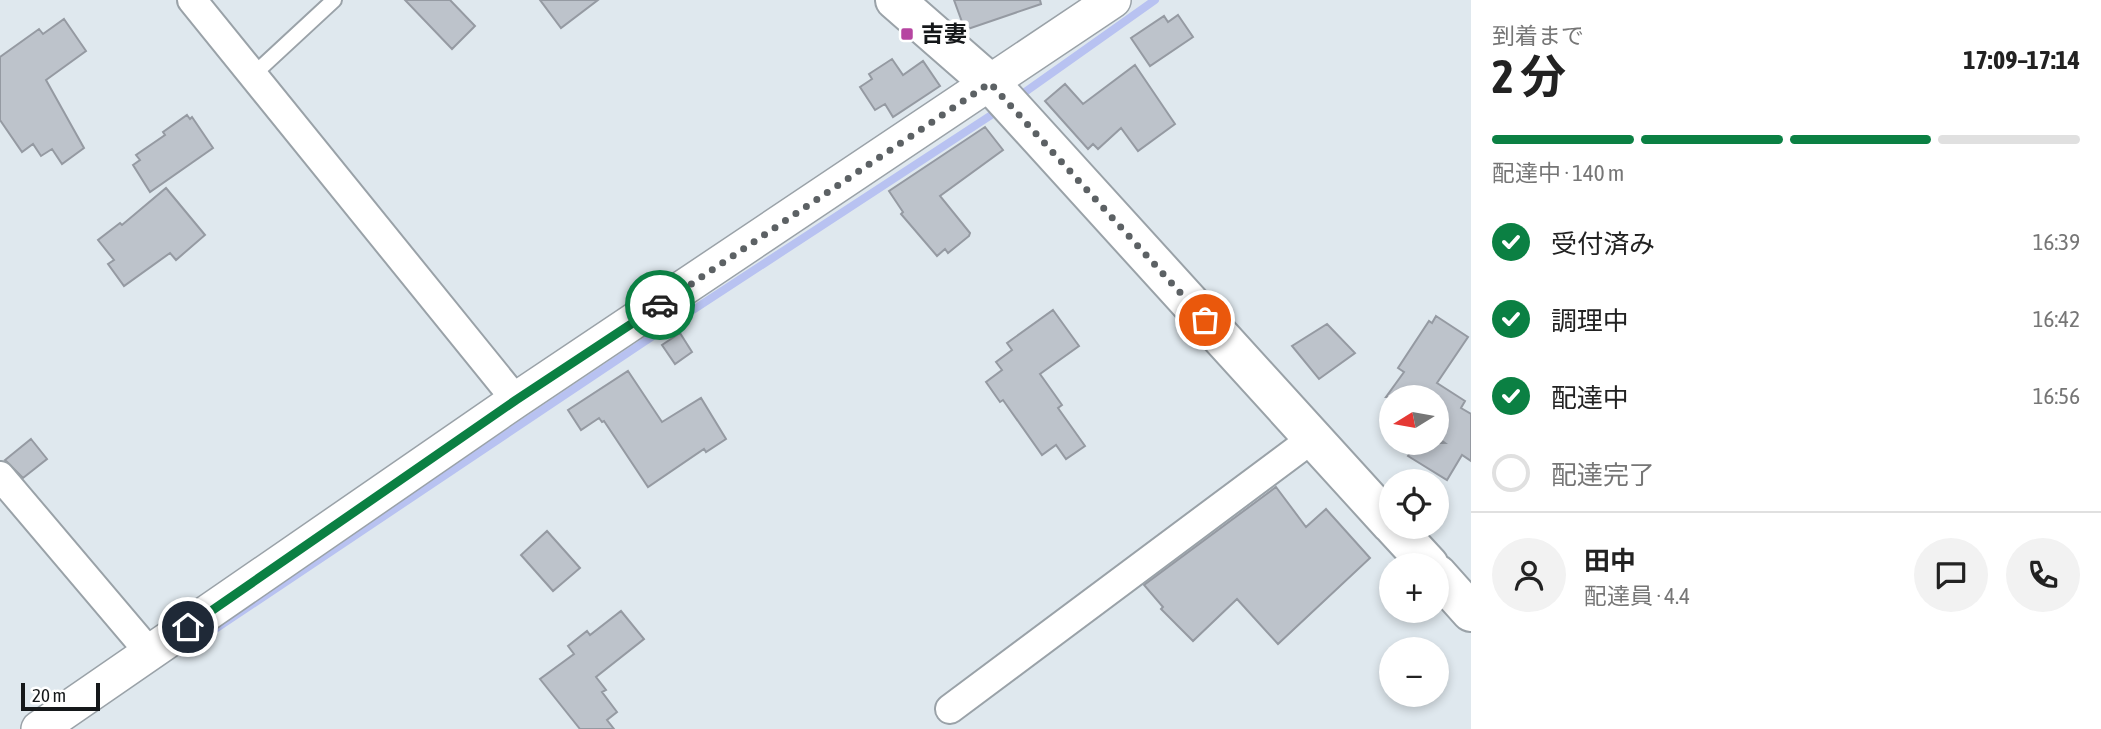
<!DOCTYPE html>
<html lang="ja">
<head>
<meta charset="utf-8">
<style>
  body { margin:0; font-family:"Asap Condensed","Noto Sans JP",sans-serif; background:#f2f2f2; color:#222; height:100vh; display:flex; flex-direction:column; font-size:26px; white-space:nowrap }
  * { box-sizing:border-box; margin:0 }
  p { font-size:23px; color:#767676 }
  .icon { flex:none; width:38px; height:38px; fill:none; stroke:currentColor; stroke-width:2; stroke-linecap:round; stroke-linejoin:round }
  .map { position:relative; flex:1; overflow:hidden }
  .sheet { display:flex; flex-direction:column; background:#fff; width:630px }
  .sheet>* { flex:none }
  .needle { width:46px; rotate:259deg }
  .fabs { position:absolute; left:1379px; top:385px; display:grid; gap:14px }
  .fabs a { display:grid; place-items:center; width:70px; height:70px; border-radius:50%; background:#fff; box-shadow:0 4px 10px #0003; font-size:35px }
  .scale { position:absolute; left:21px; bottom:18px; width:79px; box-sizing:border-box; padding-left:7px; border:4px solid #15181a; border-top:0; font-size:19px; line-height:24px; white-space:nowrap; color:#15181a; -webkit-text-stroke:5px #fff; paint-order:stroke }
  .pin { position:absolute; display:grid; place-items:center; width:60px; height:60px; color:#fff; margin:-30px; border:4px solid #fff; border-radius:50%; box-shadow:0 2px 7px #0007 }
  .courier { position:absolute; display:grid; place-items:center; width:70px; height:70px; margin:-35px; border:5px solid #0b8043; border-radius:50%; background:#fff; color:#222; box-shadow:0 2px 9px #0007 }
  .head em { font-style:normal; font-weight:700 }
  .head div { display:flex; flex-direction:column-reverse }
  .head { display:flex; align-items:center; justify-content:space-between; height:119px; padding:0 21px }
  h1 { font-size:46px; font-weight:700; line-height:52px }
  .bar { display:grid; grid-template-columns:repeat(4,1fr); gap:10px 7px; align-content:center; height:84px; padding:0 21px }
  .bar i { height:9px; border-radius:5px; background:#e0e0e0 }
  .bar .current { background:#0b8043 }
  .bar p { grid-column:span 4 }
  .line { display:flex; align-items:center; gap:18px; padding:0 21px; border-top:2px solid #e0e0e0 }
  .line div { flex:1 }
  .round { display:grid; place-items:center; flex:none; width:74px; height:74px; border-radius:37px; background:#f2f2f2 }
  ol { padding:0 21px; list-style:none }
  li { display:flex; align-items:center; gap:21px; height:77px }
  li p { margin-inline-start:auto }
  li .icon { padding:7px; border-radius:50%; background:#0b8043; color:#fff; stroke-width:4 }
  li:last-child { color:#767676 }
  li i { width:38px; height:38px; border:4px solid #e0e0e0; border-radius:50% }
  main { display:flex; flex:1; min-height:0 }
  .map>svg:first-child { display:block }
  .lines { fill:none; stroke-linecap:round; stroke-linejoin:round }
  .stream { stroke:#b8c2f1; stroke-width:8 }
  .building { fill:#bdc3cb; stroke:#959aa2; stroke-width:2 }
  .service-casing { stroke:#9aa2a8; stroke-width:18 }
  .minor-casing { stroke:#9aa2a8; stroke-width:32 }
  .tertiary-casing { stroke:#9aa2a8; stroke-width:38 }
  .secondary-casing { stroke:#9aa2a8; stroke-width:42 }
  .service { stroke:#fff; stroke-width:14 }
  .minor { stroke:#fff; stroke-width:28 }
  .tertiary { stroke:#fff; stroke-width:35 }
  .secondary { stroke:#fff; stroke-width:38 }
  .done { stroke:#5c6164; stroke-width:7; stroke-dasharray:0 12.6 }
  .route { stroke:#0b8043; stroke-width:9 }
  .poi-dot { fill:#b645a1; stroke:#fff; stroke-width:2.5 }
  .labels { text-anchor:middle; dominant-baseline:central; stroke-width:7; stroke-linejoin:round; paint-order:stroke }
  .poi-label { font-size:23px; font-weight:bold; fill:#15181a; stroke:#fff; text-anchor:start }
</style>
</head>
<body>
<main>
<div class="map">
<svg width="1471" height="729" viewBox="0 0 1471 729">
  <rect width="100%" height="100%" fill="#dfe8ee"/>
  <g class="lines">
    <path class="stream" d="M 1018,97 L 1155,0
      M 181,652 L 644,342 L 1002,108"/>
  </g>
  <path class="building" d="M 405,0 L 450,0 L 475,26 L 452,49 Z
    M 540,0 L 598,0 L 561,28 Z
    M 954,0 L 1040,0 L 1041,4 L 965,30 Z
    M 1178,15 L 1193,37 L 1150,66 L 1131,38 L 1164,16 L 1168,22 Z
    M 64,19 L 86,51 L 46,80 L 84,148 L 62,164 L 52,149 L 41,156 L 33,144 L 22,152 L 0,120 L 0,57 L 39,29 L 43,34 Z
    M 892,59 L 903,75 L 923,61 L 940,86 L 893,117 L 885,104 L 875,110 L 860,87 L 872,79 L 869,74 Z
    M 1135,65 L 1175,124 L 1138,151 L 1121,128 L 1098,149 L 1093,144 L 1088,149 L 1045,101 L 1065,84 L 1083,104 Z
    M 187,115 L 190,119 L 192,117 L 213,148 L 150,192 L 133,165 L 140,160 L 136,155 L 165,135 L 163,132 Z
    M 985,127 L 1003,150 L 940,196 L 970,233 L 969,236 L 948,253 L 945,249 L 937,256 L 901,214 L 903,212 L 889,191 Z
    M 166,188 L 205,235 L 176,260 L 170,253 L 124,286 L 108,264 L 114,260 L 98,240 L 120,223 L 122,225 Z
    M 1053,310 L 1079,346 L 1040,374 L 1062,405 L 1058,408 L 1085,446 L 1066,459 L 1056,445 L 1042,455 L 1003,400 L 1000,402 L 986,382 L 1002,370 L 996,362 L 1012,350 L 1007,343 Z
    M 1436,316 L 1468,337 L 1437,383 L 1465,401 L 1461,408 L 1471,414 L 1471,461 L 1462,455 L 1447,480 L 1408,456 L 1416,443 L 1445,443 L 1437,437 L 1437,397 L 1386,397 L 1404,372 L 1398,368 L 1429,321 L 1432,323 Z
    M 1327,324 L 1355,353 L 1319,379 L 1292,346 Z
    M 680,333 L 692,352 L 675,364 L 662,345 Z
    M 628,371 L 662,422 L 701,398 L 726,439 L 706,452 L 704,449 L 648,487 L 604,421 L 602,422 L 599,418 L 581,430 L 568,410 Z
    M 31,439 L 47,459 L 23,478 L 5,460 Z
    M 1276,487 L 1306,527 L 1326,509 L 1370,558 L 1278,644 L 1237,599 L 1193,641 L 1161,609 L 1163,607 L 1144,585 Z
    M 547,531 L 580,568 L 553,591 L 521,555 Z
    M 621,611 L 644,639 L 596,677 L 606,690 L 602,692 L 617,712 L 607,720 L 614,729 L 580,729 L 540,679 L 574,654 L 568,646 L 587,631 L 590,635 Z"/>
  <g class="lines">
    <defs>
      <path id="service" d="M 253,75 L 334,0"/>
      <path id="minor" d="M 192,0 L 516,400
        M 0,476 L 150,653
        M 950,709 L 1313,438"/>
      <path id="tertiary" d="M 39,729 L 516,400 L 1113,0"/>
      <path id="secondary" d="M 895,0 L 990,83 L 1391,524
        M 1394,527 L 1429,565
        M 1437,574 L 1471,612"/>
    </defs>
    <use href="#service" class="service-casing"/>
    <use href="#minor" class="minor-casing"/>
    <use href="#tertiary" class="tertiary-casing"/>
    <use href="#secondary" class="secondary-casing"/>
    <use href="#service" class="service"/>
    <use href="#minor" class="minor"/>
    <use href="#tertiary" class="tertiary"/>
    <use href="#secondary" class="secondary"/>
  </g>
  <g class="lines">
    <path class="done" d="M 660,305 L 990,83 L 1205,320"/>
    <path class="route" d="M 188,627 L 516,400 L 660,305"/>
  </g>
  <rect class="poi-dot" x="900" y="27" width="14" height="14" rx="3.5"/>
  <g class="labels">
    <g class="poi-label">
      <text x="921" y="34">吉妻</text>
    </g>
  </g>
</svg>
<div class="fabs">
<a><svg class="needle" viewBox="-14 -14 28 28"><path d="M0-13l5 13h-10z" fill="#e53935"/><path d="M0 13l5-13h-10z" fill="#767676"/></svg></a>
<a><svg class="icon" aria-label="locate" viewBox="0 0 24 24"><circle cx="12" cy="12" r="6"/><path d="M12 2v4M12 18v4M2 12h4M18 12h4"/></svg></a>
<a>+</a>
<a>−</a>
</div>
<div class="scale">20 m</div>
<div class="pin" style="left:1205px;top:320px;background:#ea580c"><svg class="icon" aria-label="bag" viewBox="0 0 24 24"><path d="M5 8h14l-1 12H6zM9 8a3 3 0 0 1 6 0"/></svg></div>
<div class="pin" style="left:188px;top:627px;background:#1f2937"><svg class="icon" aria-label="home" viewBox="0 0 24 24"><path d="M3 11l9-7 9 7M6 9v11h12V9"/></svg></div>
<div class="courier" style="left:660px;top:305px"><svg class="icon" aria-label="car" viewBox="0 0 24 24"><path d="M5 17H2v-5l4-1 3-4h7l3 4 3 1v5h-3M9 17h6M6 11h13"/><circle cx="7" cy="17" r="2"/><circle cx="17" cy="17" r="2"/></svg></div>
</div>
<section class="sheet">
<div class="head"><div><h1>2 分</h1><p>到着まで</p></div><em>17:09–17:14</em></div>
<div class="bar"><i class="current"></i><i class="current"></i><i class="current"></i><i></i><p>配達中 · 140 m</p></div>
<ol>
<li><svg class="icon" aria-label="check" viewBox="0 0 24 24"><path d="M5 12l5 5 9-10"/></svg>受付済み<p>16:39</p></li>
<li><svg class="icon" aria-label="check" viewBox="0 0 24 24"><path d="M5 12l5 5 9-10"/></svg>調理中<p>16:42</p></li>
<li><svg class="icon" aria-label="check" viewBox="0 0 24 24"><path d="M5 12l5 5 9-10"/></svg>配達中<p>16:56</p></li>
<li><i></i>配達完了</li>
</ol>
<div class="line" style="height:126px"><a class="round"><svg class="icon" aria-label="person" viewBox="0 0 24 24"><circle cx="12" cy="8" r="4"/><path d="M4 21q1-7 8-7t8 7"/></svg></a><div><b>田中</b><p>配達員 · 4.4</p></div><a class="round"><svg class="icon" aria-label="chat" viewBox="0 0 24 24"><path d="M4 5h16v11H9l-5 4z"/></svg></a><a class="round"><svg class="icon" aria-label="phone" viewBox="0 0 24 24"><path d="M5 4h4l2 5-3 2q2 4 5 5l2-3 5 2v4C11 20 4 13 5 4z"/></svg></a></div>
</section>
</main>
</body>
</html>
